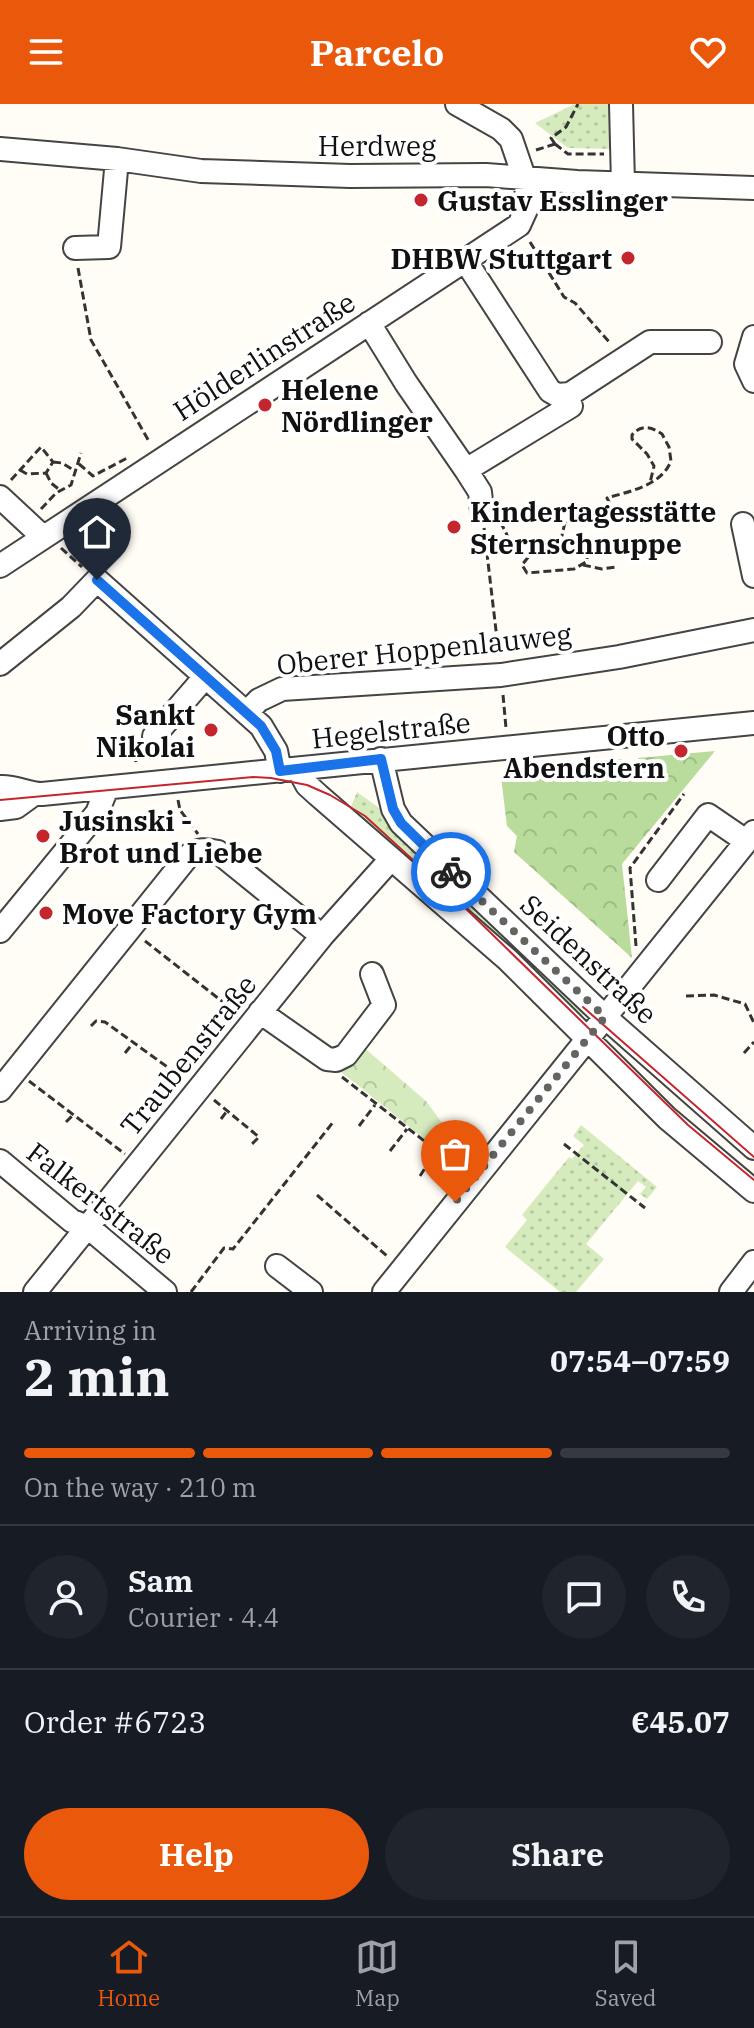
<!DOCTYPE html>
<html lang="en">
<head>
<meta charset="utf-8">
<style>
  body { margin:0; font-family:"IBM Plex Serif",serif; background:#20242c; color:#f1f3f6; height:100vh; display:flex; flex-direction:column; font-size:30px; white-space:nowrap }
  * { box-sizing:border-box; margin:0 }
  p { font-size:26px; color:#9ea1a6 }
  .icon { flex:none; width:44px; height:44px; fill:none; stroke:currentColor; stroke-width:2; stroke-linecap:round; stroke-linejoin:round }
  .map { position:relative; height:1188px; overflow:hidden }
  .side { display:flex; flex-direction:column; background:#171b24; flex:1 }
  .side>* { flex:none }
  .pin { position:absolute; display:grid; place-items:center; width:68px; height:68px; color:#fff; margin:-82px -34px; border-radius:50% 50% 50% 0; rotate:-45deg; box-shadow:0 0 8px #0007 }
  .pin .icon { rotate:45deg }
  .courier { position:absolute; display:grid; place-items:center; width:80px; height:80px; margin:-40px; border:6px solid #1a73e8; border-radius:50%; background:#fff; color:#222; box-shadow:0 2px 10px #0007 }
  .head em { font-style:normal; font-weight:700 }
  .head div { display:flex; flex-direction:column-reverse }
  .head { display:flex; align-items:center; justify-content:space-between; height:136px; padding:0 24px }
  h1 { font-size:52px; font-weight:700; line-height:60px }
  .bar { display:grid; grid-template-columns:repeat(4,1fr); gap:12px 8px; align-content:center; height:96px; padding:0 24px }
  .bar i { height:10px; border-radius:6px; background:#363941 }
  .bar .selected { background:#ea580c }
  .bar p { grid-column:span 4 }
  .line { display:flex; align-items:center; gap:20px; padding:0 24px; border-top:2px solid #363941 }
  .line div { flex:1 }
  .round { display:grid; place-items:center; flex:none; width:84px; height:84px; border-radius:42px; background:#20242c }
  .cta { display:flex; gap:16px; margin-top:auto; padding:16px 24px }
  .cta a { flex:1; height:92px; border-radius:48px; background:#ea580c; color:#fff; font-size:32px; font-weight:700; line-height:92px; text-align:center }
  .cta a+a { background:#20242c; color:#f1f3f6 }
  header { display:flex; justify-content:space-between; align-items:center; height:104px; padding:0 24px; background:#ea580c; color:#fff; font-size:36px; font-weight:700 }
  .menu { display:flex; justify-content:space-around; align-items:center; height:112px; border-top:2px solid #363941; background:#171b24; font-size:22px; color:#9ea1a6 }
  .menu a { display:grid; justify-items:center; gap:4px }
  .menu .selected { color:#ea580c }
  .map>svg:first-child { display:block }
  .grass { fill:url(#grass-dots) }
  .forest { fill:url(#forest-crowns) }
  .park { fill:url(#park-crowns) }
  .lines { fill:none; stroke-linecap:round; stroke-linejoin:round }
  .minor-casing { stroke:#444; stroke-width:26 }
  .path { stroke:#333; stroke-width:3; stroke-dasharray:8 4; stroke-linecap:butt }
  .minor { stroke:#fff; stroke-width:22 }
  .tram { stroke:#c4262e; stroke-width:2 }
  .done { stroke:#646461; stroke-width:8; stroke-dasharray:0 14.4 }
  .route { stroke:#1a73e8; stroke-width:10 }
  .poi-dot { fill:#c4262e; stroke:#fff; stroke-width:3 }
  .labels { text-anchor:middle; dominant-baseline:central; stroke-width:8; stroke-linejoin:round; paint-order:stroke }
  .street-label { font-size:28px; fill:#111; stroke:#fff }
  .poi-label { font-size:28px; font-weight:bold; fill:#111; stroke:#fff; text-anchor:start }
</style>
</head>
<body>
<header><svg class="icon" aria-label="menu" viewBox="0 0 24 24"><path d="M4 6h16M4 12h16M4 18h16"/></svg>Parcelo<svg class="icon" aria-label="heart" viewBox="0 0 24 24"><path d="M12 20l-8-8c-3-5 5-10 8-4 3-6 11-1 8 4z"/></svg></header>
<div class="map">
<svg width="754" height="1188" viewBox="0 0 754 1188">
  <defs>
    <pattern id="grass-dots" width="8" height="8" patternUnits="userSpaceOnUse" patternTransform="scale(2)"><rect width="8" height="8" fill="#d5ebbd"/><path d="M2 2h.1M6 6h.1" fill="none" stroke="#b6c8a1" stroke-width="1.8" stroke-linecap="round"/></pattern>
    <pattern id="forest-crowns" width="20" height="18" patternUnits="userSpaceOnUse" patternTransform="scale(2)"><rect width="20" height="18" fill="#b9dc9c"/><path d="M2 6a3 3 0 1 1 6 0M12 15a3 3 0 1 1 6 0" fill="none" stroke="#9ebc85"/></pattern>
    <pattern id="park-crowns" width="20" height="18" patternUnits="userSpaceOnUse" patternTransform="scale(2)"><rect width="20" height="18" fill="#d5ebbd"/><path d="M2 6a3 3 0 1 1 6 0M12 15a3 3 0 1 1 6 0" fill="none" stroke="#b6c8a1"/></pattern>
  </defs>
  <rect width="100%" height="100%" fill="#fffdf5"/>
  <path class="grass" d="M 575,0 L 613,0 L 612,45 L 568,44 L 535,19 Z
    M 357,688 L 393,714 L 591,903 L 579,915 L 350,705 Z
    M 581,1021 L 657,1083 L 647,1095 L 640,1090 L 646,1083 L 638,1077 L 586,1140 L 604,1155 L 576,1188 L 560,1188 L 505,1143 L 527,1116 L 522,1111 L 569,1053 L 572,1055 L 584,1041 L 573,1032 Z"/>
  <path class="forest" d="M 715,647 L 622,760 L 632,854 L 514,748 L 517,732 L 507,722 L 501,673 L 512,672 L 512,665 L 622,655 L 625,668 L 638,668 L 638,654 Z"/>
  <path class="park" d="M 360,940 L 427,998 L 449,1029 L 437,1045 L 340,967 Z"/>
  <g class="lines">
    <defs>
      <path id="minor" d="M 621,0 L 623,80
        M 0,45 L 117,55 L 201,67 L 350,72 L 486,71 L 577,78 L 754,84
        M 75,144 L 109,143 L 117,55
        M 465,156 L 550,287 L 557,291 L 570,290 L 650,238 L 710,238
        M 369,219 L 406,279 L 466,366 L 480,388 L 482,407
        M 754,233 L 746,260 L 754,277
        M 466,366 L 571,302
        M 0,393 L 43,433
        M 743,420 L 754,472
        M 0,462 L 519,121 L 529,99 L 524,73 L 511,35 L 501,25 L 457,0
        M 0,560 L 71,503 L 97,476 L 261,622 L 276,647 L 280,667
        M 247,608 L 259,596 L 282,585 L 501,571 L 619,553 L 754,526
        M 154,632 L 205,573
        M 381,655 L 393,705 L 401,719 L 605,913 L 754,1044
        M 299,666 L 307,681 L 318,691 L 508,856 L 667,1014 L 754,1087
        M 0,683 C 16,682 27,690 42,690 L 754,619
        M 0,705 L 16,703 L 34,690
        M 658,776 L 708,711 L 746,737
        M 0,827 L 97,709 L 107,684
        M 260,908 L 327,955 L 336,956 L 346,951 L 384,901 L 372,870
        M 0,986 L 188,752 C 200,745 205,745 218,748 L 322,832
        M 0,1057 L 72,1117 L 88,1123 L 165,1188
        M 277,1162 L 311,1188
        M 35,1188 L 322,832 L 391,755
        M 384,1188 L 754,728
        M 731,1188 L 754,1158"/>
    </defs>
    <use href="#minor" class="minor-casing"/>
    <path class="path" d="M 555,40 L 568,50 L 604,50
      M 555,40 L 551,34 L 566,23 L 578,0
      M 536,46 L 555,40
      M 530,138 L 564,193 L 575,199 L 611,240
      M 78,164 L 91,236 L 150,339
      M 53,358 L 62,359 L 75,367
      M 79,360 L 93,372 L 129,353
      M 46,369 L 51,379 L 61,387
      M 11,376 L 41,343 L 53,358 L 46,369 L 27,370 L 20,366
      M 41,405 L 56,389 L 71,381 L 81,349
      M 565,418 L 561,436 L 584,442 L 588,451 L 586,458 L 574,465 L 527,469 L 522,461 L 533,447 L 532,437 L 509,435 L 501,419 C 512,414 524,405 536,405 C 545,405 552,409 560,414 C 580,426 595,416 612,404 L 607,394 C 630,387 661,382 671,357 L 669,343 L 662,330 C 652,323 641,320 632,331 L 632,335 L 647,350 L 654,362 L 650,379
      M 484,424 L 499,552
      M 61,444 L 82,463
      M 583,461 L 602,465 L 616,463
      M 503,591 L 506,624
      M 136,658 L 134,650 L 139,642
      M 178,696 L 180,706 L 198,730
      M 145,837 L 237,909
      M 636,842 L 630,764 L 684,690
      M 686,892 L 714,891 L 745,900 L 754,919
      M 91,922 L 96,917 L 105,918 L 184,975
      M 125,949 L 134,938
      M 744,949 L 754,938
      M 342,973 L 459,1064
      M 29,977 L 125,1050
      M 214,996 L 259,1033 L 252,1040
      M 221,1015 L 227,1007
      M 66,1018 L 73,1011
      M 359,1022 L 375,1001
      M 564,1040 L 645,1104
      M 390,1047 L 407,1025
      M 420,1072 L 436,1047
      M 317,1091 L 387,1152
      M 191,1188 L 224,1144 L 233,1145 L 334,1017"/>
    <use href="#minor" class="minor"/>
    <path class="tram" d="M 0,696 L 253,673 L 271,674 L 307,681 L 330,691 L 365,712 L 461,800 L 688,1021 L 754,1076
      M 583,903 L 754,1053"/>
  </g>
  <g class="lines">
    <path class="done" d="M 451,768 L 605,913 L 455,1098"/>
    <path class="route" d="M 97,476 L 261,622 L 276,647 L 280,667 L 381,655 L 393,705 L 401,719 L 451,768"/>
  </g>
  <g class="poi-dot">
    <circle cx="421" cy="96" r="8"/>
    <circle cx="628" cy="154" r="8"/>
    <circle cx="265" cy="301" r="8"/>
    <circle cx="454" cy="423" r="8"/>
    <circle cx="211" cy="626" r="8"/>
    <circle cx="681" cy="647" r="8"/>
    <circle cx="43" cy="732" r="8"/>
    <circle cx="46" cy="809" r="8"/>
  </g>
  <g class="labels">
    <g class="street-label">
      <text x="377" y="41">Herdweg</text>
      <text transform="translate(264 252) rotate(-33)">Hölderlinstraße</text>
      <text transform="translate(424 545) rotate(-6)">Oberer Hoppenlauweg</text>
      <text transform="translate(391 626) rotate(-6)">Hegelstraße</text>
      <text transform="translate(589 855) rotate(43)">Seidenstraße</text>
      <text transform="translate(188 951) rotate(-51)">Traubenstraße</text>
      <text transform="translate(101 1099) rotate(38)">Falkertstraße</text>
    </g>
    <g class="poi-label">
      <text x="437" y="96">Gustav Esslinger</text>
      <text x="612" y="154" text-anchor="end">DHBW Stuttgart</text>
      <text x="281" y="285">Helene<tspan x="281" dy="32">Nördlinger</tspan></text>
      <text x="470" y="407">Kindertagesstätte<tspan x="470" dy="32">Sternschnuppe</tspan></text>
      <text x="195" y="610" text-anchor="end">Sankt<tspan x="195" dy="32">Nikolai</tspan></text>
      <text x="665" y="631" text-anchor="end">Otto<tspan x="665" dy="32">Abendstern</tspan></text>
      <text x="59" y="716">Jusinski -<tspan x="59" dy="32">Brot und Liebe</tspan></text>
      <text x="62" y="809">Move Factory Gym</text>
    </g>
  </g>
</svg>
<div class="pin" style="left:455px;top:1098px;background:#ea580c"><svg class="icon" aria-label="bag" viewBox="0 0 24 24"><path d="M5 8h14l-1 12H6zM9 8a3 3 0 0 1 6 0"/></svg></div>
<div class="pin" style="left:97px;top:476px;background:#1f2937"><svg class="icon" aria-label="home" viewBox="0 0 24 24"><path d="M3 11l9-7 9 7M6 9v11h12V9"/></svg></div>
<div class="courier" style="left:451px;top:768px"><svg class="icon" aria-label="bike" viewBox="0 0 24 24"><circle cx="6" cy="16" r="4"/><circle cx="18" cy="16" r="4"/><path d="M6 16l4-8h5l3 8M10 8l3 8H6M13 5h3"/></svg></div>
</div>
<section class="side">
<div class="head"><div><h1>2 min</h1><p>Arriving in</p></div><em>07:54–07:59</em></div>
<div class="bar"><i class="selected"></i><i class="selected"></i><i class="selected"></i><i></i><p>On the way · 210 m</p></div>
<div class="line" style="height:144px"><a class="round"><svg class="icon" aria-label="person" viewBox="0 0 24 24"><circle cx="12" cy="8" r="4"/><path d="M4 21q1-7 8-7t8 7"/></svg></a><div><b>Sam</b><p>Courier · 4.4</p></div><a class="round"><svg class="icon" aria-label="chat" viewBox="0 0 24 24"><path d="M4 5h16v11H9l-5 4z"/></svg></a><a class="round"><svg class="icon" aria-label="phone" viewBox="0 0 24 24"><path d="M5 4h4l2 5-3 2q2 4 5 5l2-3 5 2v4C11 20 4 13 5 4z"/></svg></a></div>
<div class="line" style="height:104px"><div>Order #6723</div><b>€45.07</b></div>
<div class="cta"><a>Help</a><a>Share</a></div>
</section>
<nav class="menu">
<a class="selected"><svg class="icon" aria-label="home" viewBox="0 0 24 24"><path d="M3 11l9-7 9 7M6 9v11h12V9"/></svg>Home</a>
<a><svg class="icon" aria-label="map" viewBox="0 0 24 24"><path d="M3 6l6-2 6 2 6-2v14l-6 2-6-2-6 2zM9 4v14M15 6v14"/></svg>Map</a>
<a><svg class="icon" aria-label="saved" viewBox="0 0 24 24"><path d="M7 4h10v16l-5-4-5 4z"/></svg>Saved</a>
</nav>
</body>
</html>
